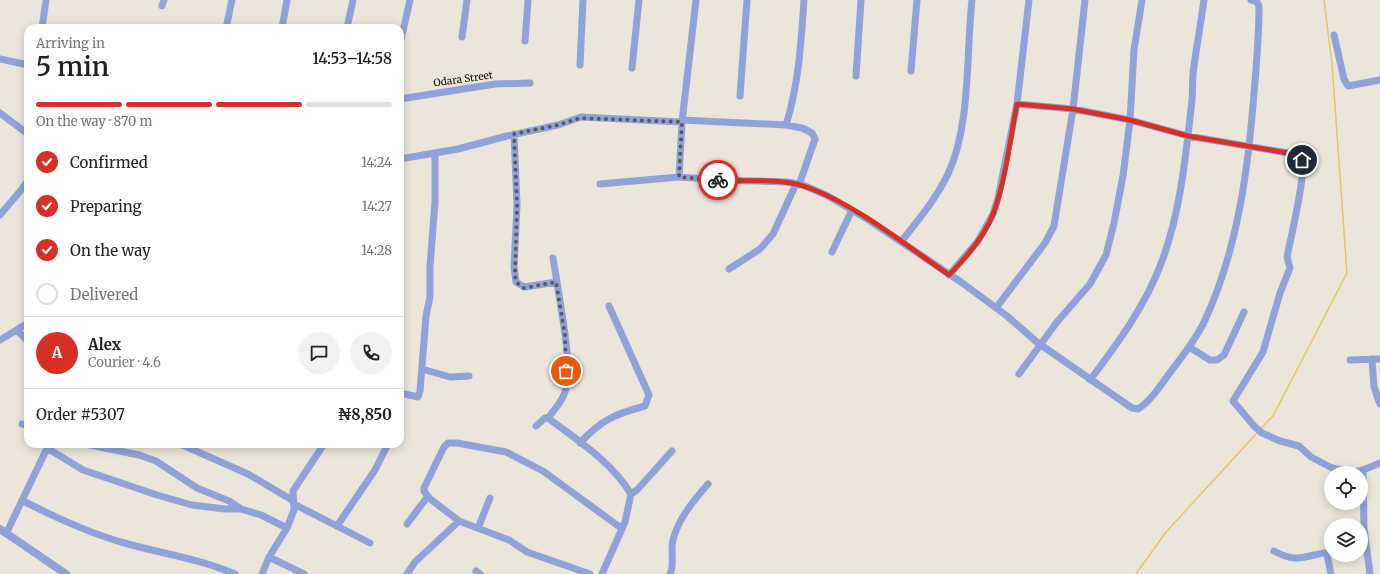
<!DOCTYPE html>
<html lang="en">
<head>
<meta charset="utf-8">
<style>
  body { margin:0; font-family:Merriweather,serif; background:#f2f2f2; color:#222; height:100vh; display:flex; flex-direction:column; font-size:15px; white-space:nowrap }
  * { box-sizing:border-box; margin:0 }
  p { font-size:13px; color:#767676 }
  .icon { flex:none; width:22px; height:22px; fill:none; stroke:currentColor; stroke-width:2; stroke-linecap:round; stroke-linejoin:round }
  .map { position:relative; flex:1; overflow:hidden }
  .drawer { position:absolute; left:24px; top:24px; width:380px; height:424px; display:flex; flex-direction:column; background:#fff; border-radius:12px; box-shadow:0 2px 10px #0003 }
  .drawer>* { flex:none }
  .controls { position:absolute; left:1324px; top:466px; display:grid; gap:8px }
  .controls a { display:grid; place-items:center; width:44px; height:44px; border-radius:50%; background:#fff; box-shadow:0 2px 10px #0003; font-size:20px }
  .pin { position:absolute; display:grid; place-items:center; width:34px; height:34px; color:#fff; margin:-17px; border:2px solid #fff; border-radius:50%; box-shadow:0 1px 4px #0007 }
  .courier { position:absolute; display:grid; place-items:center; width:40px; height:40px; margin:-20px; border:3px solid #d93025; border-radius:50%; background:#fff; color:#222; box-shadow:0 1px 5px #0007 }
  .summary em { font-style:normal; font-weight:600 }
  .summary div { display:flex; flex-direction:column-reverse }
  .summary { display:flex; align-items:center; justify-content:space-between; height:68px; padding:0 12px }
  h1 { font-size:26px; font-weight:600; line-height:30px }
  .bar { display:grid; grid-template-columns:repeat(4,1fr); gap:6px 4px; align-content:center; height:48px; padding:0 12px }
  .bar i { height:5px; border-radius:3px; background:#e0e0e0 }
  .bar .active { background:#d93025 }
  .bar p { grid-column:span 4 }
  .line { display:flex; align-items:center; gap:10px; padding:0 12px; border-top:1px solid #e0e0e0 }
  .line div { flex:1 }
  .round { display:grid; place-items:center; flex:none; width:42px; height:42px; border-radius:21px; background:#f2f2f2 }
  ol { padding:0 12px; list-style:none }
  li { display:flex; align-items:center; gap:12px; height:44px }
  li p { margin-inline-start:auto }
  li .icon { padding:4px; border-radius:50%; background:#d93025; color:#fff; stroke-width:4 }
  li:last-child { color:#767676 }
  li i { width:22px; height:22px; border:2px solid #e0e0e0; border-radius:50% }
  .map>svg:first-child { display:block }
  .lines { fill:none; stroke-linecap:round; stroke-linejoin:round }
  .stream { stroke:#efc160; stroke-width:1.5 }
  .minor { stroke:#8fa2d9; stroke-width:7 }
  .tertiary { stroke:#8fa2d9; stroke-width:8 }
  .done { stroke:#5c5952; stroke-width:4; stroke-dasharray:0 7.2 }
  .route { stroke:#d93025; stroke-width:5 }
  .labels { text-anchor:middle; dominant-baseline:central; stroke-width:4; stroke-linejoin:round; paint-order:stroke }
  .street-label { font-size:10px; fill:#0f0d09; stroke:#ebe5da }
</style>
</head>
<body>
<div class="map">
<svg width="1380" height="574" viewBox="0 0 1380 574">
  <rect width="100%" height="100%" fill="#ebe5da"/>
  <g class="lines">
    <path class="stream" d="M 1261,428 L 1273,416 L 1347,273 L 1332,64 L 1324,0
      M 1136,574 L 1166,532 L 1257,433"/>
    <path class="minor" d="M 162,6 L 164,0
      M 42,28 L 46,0
      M 226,28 L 232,0
      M 282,28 L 287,0
      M 347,28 L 353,0
      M 1334,35 L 1344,79 L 1348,86 L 1380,80
      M 462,37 L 467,0
      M 525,41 L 528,0
      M 400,44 L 410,0
      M 0,59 L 28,65
      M 580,65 L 583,0
      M 632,68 L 639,0
      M 911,71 L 917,0
      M 856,76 L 861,0
      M 740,96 L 747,0
      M 400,99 L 495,84 L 530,83
      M 1017,104 L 1073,109 L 1130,120 L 1188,136 L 1294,154 C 1297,155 1300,157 1302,159 C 1307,169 1290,242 1287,257 L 1290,268 L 1280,293 L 1263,352 L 1233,401 L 1254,426 L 1262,433 L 1280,441 L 1299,446 L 1311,457 L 1332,468 L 1354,472 L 1363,470 L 1380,463
      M 0,113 L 28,134
      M 682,120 L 786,125 L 802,128 L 812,133 L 815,139 L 799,185
      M 786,125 C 799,83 801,43 804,0
      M 514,134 L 517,205 L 514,267 L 516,282 L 524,287 L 557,282 C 561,311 573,365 565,392 C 562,402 554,410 548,418
      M 400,159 L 458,149 L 507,136 L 558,125 L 581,117 L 682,122
      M 679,177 L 682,122 L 696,0
      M 600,184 L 679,177 L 720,180 L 787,182 L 803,185 L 828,196 L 867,219 L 961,282 L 1007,316 L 1038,343 L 1132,408 L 1138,409 C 1152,400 1162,383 1172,370 C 1184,354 1197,338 1205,320 C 1236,253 1247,178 1253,105 C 1256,72 1259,39 1259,6 L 1257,2 L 1251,0
      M 0,215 L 22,189 L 28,180
      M 901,242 C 918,220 936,199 948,174 C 971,125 966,54 972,0
      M 832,252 L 852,210
      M 553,258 L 557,282
      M 729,269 L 760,249 L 773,234 L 796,184
      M 949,275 L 978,241 L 993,214 L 998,198 L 1017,104 L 1029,0
      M 996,308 L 1045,243 L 1054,226 L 1073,109 L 1085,0
      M 17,330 L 28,342
      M 0,340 L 28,323
      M 1189,347 L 1210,360 L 1217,360 L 1224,355 L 1244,312
      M 1372,359 L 1374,387 L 1380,404
      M 1350,360 L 1380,359
      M 422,369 L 450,377 L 469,376
      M 1019,374 L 1057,322 L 1090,284 L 1106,255 L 1114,223 L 1123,176 L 1130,120 L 1134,50 L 1142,0
      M 1090,380 C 1118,343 1146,305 1162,261 C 1181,210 1186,153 1192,100 C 1193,88 1192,77 1194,66 C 1197,44 1201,22 1204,0
      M 400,393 L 418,397 L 420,391 L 426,316 L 430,297 L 430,266 L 435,202 L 435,153
      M 22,424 L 28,426
      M 536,426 L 545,418 L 548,418 C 577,440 612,462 631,494 L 625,522 L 602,574
      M 580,443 C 601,420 615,414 645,406 L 649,395 L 609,306
      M 85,444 L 139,455 L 156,461 L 197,488 L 229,501 L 241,509 L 261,515 L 287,528
      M 180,444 L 248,474 L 292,500
      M 47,448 L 83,470 L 157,495 L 192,505 L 225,509 L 241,509
      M 1363,470 L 1364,528 L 1370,574
      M 631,494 L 637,490 L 672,451
      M 23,501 C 57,518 91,534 128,544 C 164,554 200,559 235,574
      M 294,504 L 370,543
      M 407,524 L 428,496
      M 337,526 L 375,470 L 388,444
      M 478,528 L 490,498
      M 6,534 L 49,444
      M 1274,551 C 1296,563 1301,557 1324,553 L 1327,555 L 1331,574
      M 269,557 L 304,574
      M 476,571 L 480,574
      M 262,574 L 269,557 L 287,528 L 294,510 L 293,491 L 324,444
      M 407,574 L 415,562 L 459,521
      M 590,574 L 527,552 L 509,540 L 459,521 L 429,498 L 424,491 L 424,488 L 444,447 L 448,443 L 457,443 L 506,452 L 543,471 L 621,528
      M 670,574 C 675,565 670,550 673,540 C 678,519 694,500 708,484"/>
    <path class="tertiary" d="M 0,529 L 66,574"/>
  </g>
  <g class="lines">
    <path class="done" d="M 566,371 L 565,335 L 556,282 L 524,288 L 516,282 L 515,276 L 517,205 L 514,134 L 558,125 L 580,118 L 682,122 L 679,177 L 718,180"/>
    <path class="route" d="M 718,180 C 744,182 779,178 803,186 C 851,201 907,246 949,275 C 967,257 985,236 994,212 C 1006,178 1010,140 1017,104 L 1073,109 L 1130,120 L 1188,136 L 1294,154 L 1302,160"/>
  </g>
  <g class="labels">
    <g class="street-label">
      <text transform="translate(463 79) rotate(-8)">Odara Street</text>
    </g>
  </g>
</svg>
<div class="controls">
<a><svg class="icon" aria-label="locate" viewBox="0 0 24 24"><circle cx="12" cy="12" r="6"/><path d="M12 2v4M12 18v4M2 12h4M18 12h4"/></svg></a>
<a><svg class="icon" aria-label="layers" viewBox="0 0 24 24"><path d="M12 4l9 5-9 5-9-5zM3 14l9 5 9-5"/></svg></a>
</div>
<div class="pin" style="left:566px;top:371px;background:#ea580c"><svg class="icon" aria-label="bag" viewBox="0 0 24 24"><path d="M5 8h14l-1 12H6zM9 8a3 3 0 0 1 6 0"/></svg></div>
<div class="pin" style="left:1302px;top:160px;background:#1f2937"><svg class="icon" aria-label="home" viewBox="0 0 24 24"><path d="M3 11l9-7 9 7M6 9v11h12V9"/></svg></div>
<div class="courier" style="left:718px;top:180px"><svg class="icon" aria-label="bike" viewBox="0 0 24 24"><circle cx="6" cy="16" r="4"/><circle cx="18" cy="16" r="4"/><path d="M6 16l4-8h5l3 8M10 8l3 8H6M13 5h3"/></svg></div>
<section class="drawer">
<div class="summary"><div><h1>5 min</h1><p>Arriving in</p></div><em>14:53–14:58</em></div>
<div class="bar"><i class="active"></i><i class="active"></i><i class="active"></i><i></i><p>On the way · 870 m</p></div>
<ol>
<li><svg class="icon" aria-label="check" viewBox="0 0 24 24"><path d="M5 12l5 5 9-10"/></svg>Confirmed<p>14:24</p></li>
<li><svg class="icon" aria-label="check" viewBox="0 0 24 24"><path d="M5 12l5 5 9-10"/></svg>Preparing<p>14:27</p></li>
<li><svg class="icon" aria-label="check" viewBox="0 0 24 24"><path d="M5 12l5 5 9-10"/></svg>On the way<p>14:28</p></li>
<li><i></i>Delivered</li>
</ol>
<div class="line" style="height:72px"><b class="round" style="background:#d93025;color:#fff">A</b><div><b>Alex</b><p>Courier · 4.6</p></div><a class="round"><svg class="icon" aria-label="chat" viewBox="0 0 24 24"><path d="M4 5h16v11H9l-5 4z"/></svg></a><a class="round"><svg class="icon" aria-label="phone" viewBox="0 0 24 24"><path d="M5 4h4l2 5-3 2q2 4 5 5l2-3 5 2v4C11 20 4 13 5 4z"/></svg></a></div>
<div class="line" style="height:52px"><div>Order #5307</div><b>₦8,850</b></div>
</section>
</div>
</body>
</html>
